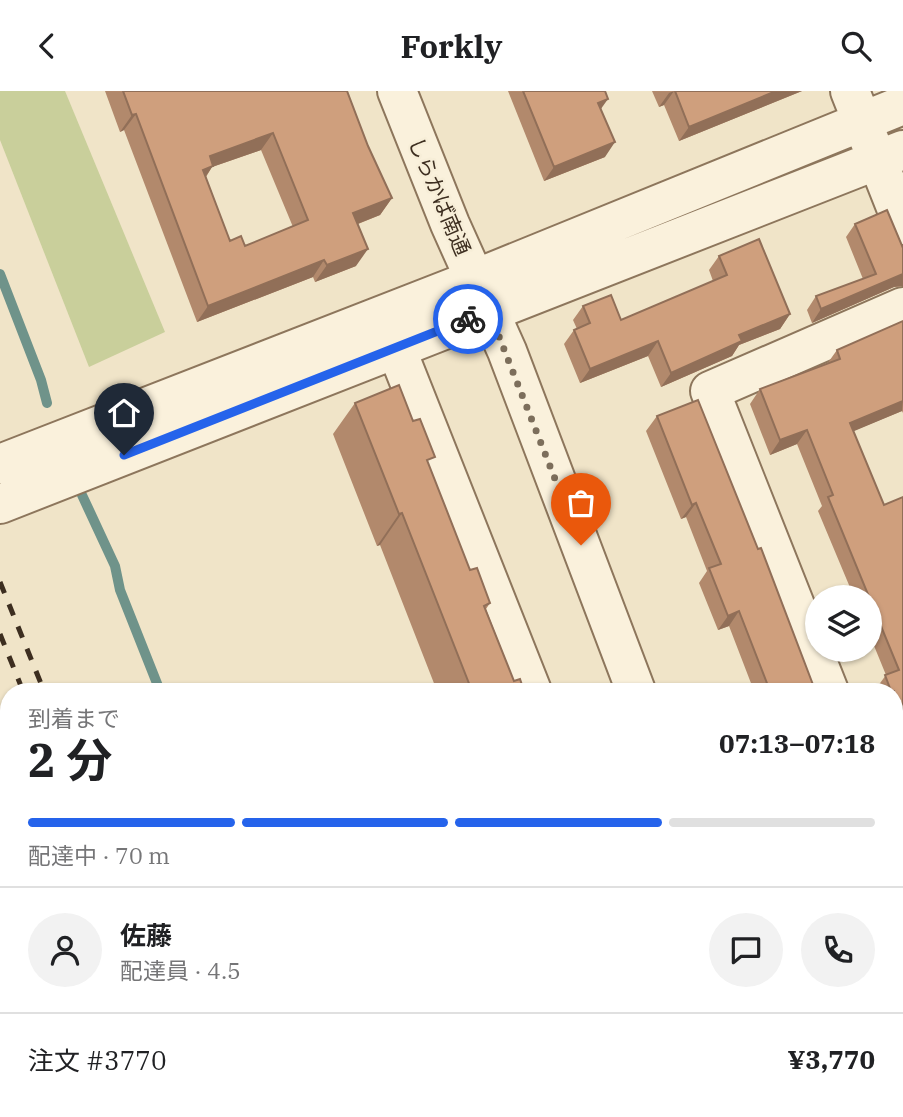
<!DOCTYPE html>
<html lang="ja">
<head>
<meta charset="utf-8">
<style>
  body { margin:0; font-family:"IBM Plex Serif","Noto Sans JP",serif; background:#f2f2f2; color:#202124; height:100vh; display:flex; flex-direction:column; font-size:26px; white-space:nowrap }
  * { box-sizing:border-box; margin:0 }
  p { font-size:23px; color:#757577 }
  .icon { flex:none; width:38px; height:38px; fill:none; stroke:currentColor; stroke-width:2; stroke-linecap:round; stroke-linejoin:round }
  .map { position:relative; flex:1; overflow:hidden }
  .details { position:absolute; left:0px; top:592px; width:903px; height:436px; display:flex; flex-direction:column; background:#fff; border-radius:28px 28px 0 0; box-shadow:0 2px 5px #0004 }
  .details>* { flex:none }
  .buttons { position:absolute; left:805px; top:494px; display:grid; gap:14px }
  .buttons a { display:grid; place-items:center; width:77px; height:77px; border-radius:50%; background:#fff; box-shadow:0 2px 5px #0004; font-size:35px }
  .pin { position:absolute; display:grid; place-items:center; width:60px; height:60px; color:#fff; margin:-72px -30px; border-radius:50% 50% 50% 0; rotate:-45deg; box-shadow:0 0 7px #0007 }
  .pin .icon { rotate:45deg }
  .courier { position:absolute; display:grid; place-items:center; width:70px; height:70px; margin:-35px; border:5px solid #2563eb; border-radius:50%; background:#fff; color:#222; box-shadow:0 2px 9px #0007 }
  .head em { font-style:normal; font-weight:700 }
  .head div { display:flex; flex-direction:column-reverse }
  .head { display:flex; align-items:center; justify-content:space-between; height:119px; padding:0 28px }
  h1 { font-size:46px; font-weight:700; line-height:52px }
  .bar { display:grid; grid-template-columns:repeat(4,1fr); gap:10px 7px; align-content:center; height:84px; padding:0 28px }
  .bar i { height:9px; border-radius:5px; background:#e0e0e0 }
  .bar .active { background:#2563eb }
  .bar p { grid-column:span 4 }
  .line { display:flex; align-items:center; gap:18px; padding:0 28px; border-top:2px solid #e0e0e0 }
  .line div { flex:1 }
  .round { display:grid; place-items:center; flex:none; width:74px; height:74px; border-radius:37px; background:#f2f2f2 }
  header { display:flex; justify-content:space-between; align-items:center; height:91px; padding:0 28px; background:#fff; font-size:32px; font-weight:700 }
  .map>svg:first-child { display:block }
  .green { fill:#c9cf9b }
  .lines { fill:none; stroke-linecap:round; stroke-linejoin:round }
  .stream { stroke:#6f938a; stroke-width:10 }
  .minor-casing { stroke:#8d765c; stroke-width:42 }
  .minor { stroke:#faf1dc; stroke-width:38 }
  .rail { stroke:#3d2e20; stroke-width:5; stroke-dasharray:12 12; stroke-linecap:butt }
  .wall { fill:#b2896c; fill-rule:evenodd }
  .shaded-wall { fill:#916f58 }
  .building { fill:#cf9f7d; stroke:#916f58; stroke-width:2; fill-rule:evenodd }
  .done { stroke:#7c6e5b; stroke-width:7; stroke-dasharray:0 12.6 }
  .route { stroke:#2563eb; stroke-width:9 }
  .labels { text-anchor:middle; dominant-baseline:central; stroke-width:5; stroke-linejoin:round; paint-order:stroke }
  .street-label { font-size:21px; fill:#3d2e20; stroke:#f7eed8 }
</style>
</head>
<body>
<header><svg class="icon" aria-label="back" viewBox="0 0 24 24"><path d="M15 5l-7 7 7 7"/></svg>Forkly<svg class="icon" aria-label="search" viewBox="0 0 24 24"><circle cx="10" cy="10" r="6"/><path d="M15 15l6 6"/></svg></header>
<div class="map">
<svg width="903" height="1026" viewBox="0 0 903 1026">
  <rect width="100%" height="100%" fill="#f0e4c8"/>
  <path class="green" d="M 0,0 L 65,0 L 165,241 L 89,276 L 0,49 Z"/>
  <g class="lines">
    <path class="stream" d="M 0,183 L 41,289 L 47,312
      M 82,404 L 115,475 L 120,499 L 160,600
      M 324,1018 L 327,1026"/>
    <defs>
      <path id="minor" d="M 397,0 L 450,133 L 507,260 L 636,600
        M 850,0 L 903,134
        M 396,257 L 532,600
        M 0,373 L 475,188 L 903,14
        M 0,413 L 903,59
        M 829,600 L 710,300 L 903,216
        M 894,766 L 903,788
        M 0,986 L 4,984
        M 801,1018 L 804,1026"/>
    </defs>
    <use href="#minor" class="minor-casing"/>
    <use href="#minor" class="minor"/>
    <path class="rail" d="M 0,491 L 44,600
      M 0,543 L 23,600
      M 189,1018 L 192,1026
      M 210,1018 L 213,1026"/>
  </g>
  <path class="wall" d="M 105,0 L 347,0 L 368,55 L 392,107 L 380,124 L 358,133 L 356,175 L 315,191 L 313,186 L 197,231 L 124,39 L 120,41 ZM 261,59 L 293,136 L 245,155 L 230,150 L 206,86 L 212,76 Z
    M 508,0 L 605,0 L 601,18 L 605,66 L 544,90 Z
    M 652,0 L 802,0 L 679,50 L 664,14 L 659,16 Z
    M 855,133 L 903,157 L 903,195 L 894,196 L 812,232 L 807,219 L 816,205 L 863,188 L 846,146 Z
    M 719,165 L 790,223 L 780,238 L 739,254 L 732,265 L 661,296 L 648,265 L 580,292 L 564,253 L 574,239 L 577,238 L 573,229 L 583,215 L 621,229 L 713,190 L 709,179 Z
    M 903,230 L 903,322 L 902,320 L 853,340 L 884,414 L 903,406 L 903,669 L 894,647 L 894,600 L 876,600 L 875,599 L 886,584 L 870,545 L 870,506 L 854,506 L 818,420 L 822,415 L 797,353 L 770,364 L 750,313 L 760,298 L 827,273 L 837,259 Z
    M 355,312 L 429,374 L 470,479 L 490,512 L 486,518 L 514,590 L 524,600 L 437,600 L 380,454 L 377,455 L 333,343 Z
    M 657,325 L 815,599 L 814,600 L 754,600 L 729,535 L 718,539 L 699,492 L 707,480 L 686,426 L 681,428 L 646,340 Z
    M 894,793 L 901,809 L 903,808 L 903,1026 L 878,1026 L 875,1018 L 894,1018 L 894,921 L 896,918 L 894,913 Z
    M 602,1018 L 624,1018 L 604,1026 Z"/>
  <path class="shaded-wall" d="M 674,0 L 664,14 L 659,16 L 669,2 Z
    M 776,0 L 802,0 L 679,50 L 689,36 Z
    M 608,8 L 598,22 L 598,12 Z
    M 136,23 L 124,39 L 120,41 L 132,24 Z
    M 273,42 L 261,59 L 212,76 L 202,91 L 191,95 L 210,65 Z
    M 615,51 L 605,66 L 544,90 L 554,76 Z
    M 392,107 L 380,124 L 342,139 L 353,122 Z
    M 368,158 L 356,175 L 315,191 L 327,174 Z
    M 324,169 L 313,186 L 197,231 L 208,215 Z
    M 903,183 L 903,195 L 894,196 L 812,232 L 821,218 Z
    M 790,223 L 780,238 L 739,254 L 732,265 L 661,296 L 671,282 L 739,244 Z
    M 658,250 L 648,265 L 580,292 L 590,278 Z
    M 903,310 L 902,320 L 840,346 L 850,332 Z
    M 807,339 L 797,353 L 770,364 L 780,349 Z
    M 696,412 L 686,426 L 681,428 L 692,414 Z
    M 402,422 L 380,454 L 377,455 L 399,423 Z
    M 739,520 L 729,535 L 718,539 L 728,525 Z
    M 9,939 L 9,950 L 0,953 L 0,943 Z
    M 609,1018 L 624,1018 L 604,1026 Z"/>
  <path class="building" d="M 123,0 L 347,0 L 368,55 L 392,107 L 353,122 L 368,158 L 327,174 L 324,169 L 208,215 L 136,23 L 132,24 ZM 273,42 L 308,129 L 245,155 L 241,145 L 230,150 L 203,79 L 213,75 L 210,65 Z
    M 523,0 L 605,0 L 608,8 L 598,12 L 615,51 L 554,76 Z
    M 675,0 L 776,0 L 689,36 Z
    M 887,119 L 903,157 L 903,183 L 821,218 L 816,205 L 876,183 L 855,133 Z
    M 759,148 L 790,223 L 739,244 L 742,250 L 671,282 L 658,250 L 590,278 L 574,239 L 590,232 L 583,215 L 611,204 L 621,229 L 727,184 L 719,165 Z
    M 903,230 L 903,310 L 850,332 L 884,414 L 903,406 L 903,630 L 894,608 L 894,600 L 891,600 L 885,584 L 899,579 L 828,406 L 833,404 L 807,339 L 780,349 L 760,298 L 840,268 L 837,259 Z
    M 399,294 L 413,330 L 420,328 L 435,366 L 427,369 L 470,479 L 477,477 L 490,512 L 484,515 L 514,590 L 520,588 L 524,600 L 472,600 L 402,422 L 399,423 L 355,312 Z
    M 698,309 L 758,458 L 761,457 L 815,599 L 811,600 L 770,600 L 739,520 L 728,525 L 709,477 L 721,473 L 696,412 L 692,414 L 657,325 Z
    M 0,736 L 9,759 L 9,939 L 0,943 Z
    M 894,793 L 901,809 L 903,808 L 903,896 L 894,873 Z
    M 903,913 L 903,1026 L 894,1026 L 891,1018 L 894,1018 L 894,930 L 903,926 L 898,915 Z
    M 9,1002 L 9,1018 L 103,1018 L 106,1026 L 0,1026 L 0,1006 Z"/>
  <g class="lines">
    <path class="done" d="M 468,228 L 489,220 L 581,454"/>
    <path class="route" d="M 124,364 L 468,228"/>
  </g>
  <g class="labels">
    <g class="street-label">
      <text transform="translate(440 105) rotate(67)">しらかば南通</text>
    </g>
  </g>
</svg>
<div class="buttons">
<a><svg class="icon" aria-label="layers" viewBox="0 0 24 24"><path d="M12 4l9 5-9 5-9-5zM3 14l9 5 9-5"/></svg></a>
</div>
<div class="pin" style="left:581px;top:454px;background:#ea580c"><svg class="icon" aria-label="bag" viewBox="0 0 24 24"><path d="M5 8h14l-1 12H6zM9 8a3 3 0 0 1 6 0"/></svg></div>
<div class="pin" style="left:124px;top:364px;background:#1f2937"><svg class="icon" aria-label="home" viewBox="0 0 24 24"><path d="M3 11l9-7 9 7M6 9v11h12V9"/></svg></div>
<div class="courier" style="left:468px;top:228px"><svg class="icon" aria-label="bike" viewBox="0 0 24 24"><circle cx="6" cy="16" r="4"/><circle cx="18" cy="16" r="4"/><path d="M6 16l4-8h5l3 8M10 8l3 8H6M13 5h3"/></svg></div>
<section class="details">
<div class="head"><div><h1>2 分</h1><p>到着まで</p></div><em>07:13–07:18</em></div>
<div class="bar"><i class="active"></i><i class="active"></i><i class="active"></i><i></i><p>配達中 · 70 m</p></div>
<div class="line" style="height:126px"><a class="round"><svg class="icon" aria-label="person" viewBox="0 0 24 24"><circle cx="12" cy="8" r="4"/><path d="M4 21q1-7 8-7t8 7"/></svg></a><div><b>佐藤</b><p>配達員 · 4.5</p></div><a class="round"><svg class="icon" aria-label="chat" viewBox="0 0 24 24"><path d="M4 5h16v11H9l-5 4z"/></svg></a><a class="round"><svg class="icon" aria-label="phone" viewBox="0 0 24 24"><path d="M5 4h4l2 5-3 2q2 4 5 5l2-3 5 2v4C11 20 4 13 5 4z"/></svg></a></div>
<div class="line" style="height:91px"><div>注文 #3770</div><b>¥3,770</b></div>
</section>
</div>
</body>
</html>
